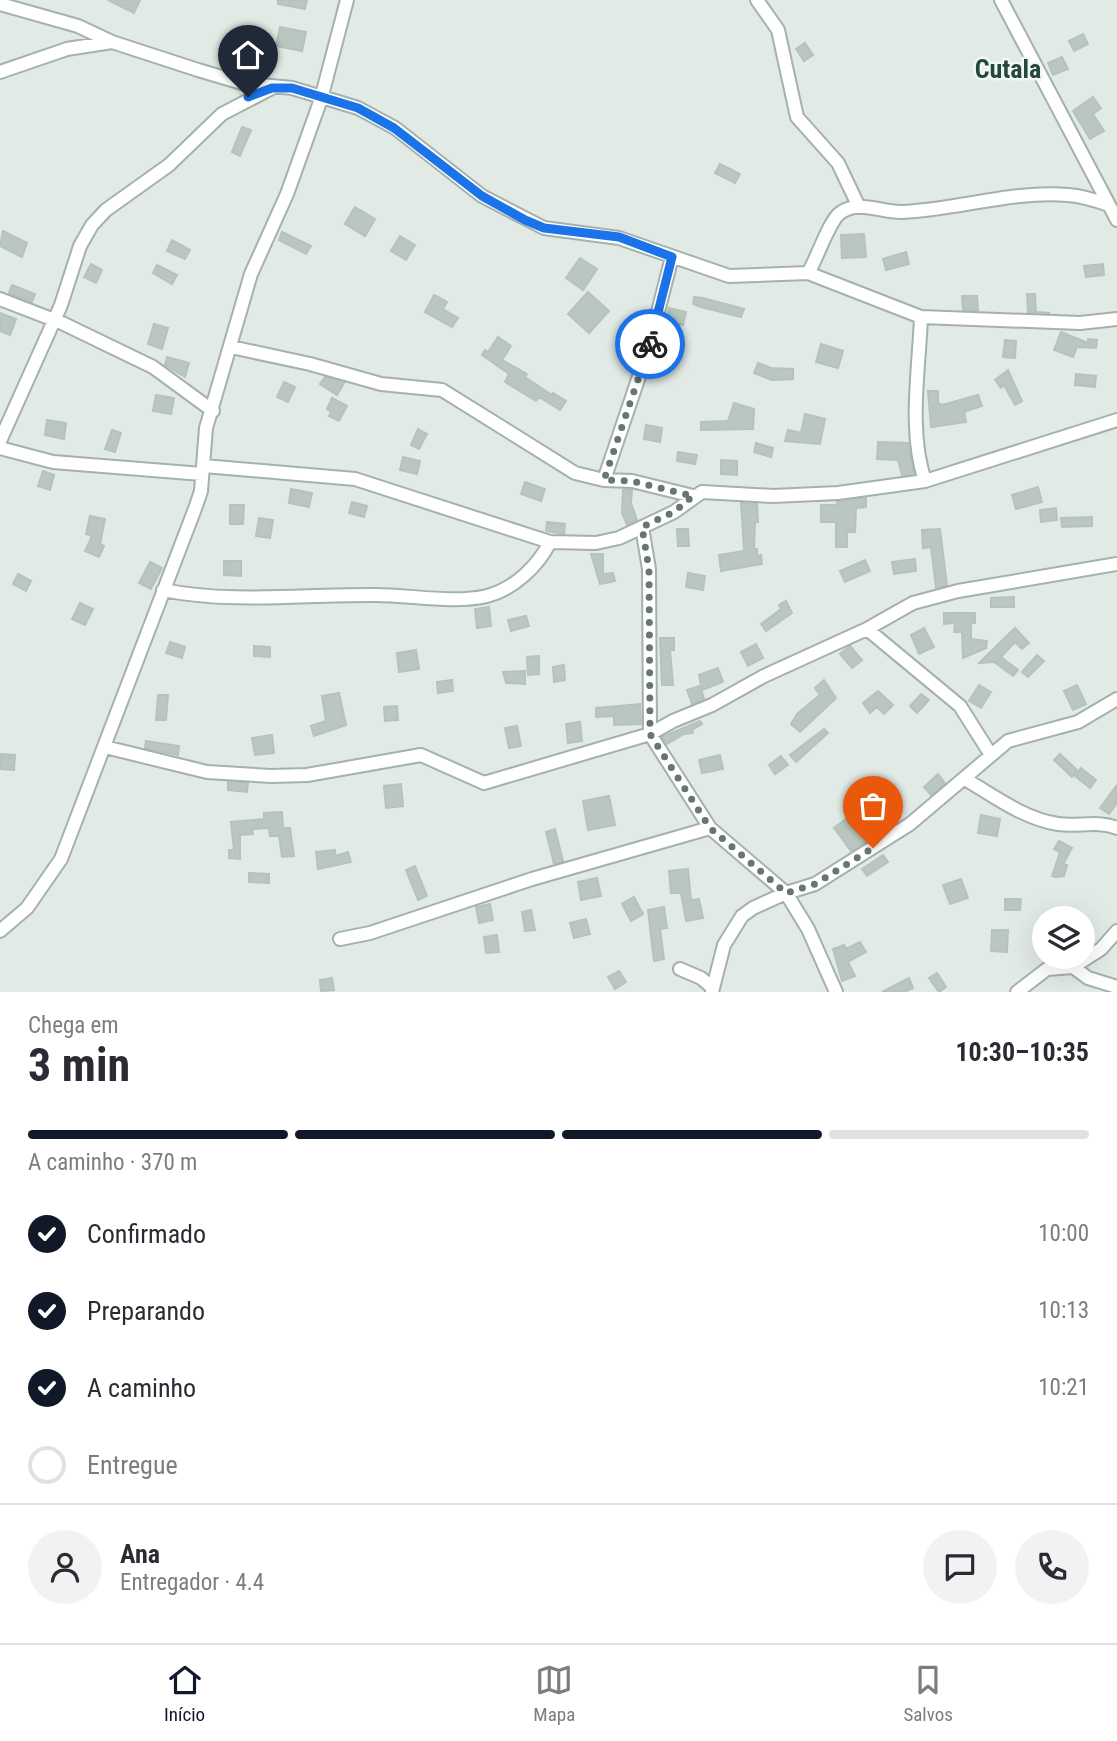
<!DOCTYPE html>
<html lang="pt">
<head>
<meta charset="utf-8">
<style>
  body { margin:0; font-family:"Roboto Condensed",sans-serif; background:#f2f2f3; color:#2b2b33; height:100vh; display:flex; flex-direction:column; font-size:26px; white-space:nowrap }
  * { box-sizing:border-box; margin:0 }
  p { font-size:23px; color:#7c7c81 }
  .icon { flex:none; width:38px; height:38px; fill:none; stroke:currentColor; stroke-width:2; stroke-linecap:round; stroke-linejoin:round }
  .map { position:relative; height:992px; overflow:hidden }
  .details { display:flex; flex-direction:column; background:#fff; flex:1 }
  .details>* { flex:none }
  .tools { position:absolute; left:1032px; top:906px; display:grid; gap:14px }
  .tools a { display:grid; place-items:center; width:63px; height:63px; border-radius:50%; background:#fff; box-shadow:0 7px 28px #0002; font-size:35px }
  .pin { position:absolute; display:grid; place-items:center; width:60px; height:60px; color:#fff; margin:-72px -30px; border-radius:50% 50% 50% 0; rotate:-45deg; box-shadow:0 0 7px #0007 }
  .pin .icon { rotate:45deg }
  .courier { position:absolute; display:grid; place-items:center; width:70px; height:70px; margin:-35px; border:5px solid #1a73e8; border-radius:50%; background:#fff; color:#222; box-shadow:0 2px 9px #0007 }
  .summary em { font-style:normal; font-weight:700 }
  .summary div { display:flex; flex-direction:column-reverse }
  .summary { display:flex; align-items:center; justify-content:space-between; height:119px; padding:0 28px }
  h1 { font-size:46px; font-weight:700; line-height:52px }
  .bar { display:grid; grid-template-columns:repeat(4,1fr); gap:10px 7px; align-content:center; height:84px; padding:0 28px }
  .bar i { height:9px; border-radius:5px; background:#e1e1e2 }
  .bar .current { background:#111827 }
  .bar p { grid-column:span 4 }
  .line { display:flex; align-items:center; gap:18px; padding:0 28px; border-top:2px solid #e1e1e2 }
  .line div { flex:1 }
  .round { display:grid; place-items:center; flex:none; width:74px; height:74px; border-radius:37px; background:#f2f2f3 }
  ol { padding:0 28px; list-style:none }
  li { display:flex; align-items:center; gap:21px; height:77px }
  li p { margin-inline-start:auto }
  li .icon { padding:7px; border-radius:50%; background:#111827; color:#fff; stroke-width:4 }
  li:last-child { color:#7c7c81 }
  li i { width:38px; height:38px; border:4px solid #e1e1e2; border-radius:50% }
  .menu { display:flex; justify-content:space-around; align-items:center; height:98px; border-top:2px solid #e1e1e2; background:#fff; font-size:19px; color:#7c7c81 }
  .menu a { display:grid; justify-items:center; gap:4px }
  .menu .current { color:#111827 }
  .map>svg:first-child { display:block }
  .building { fill:#bac7c1; stroke:#b5c3bc; stroke-width:2 }
  .lines { fill:none; stroke-linecap:round; stroke-linejoin:round }
  .minor-casing { stroke:#a5b1ab; stroke-width:16 }
  .minor { stroke:#fff; stroke-width:12 }
  .done { stroke:#667770; stroke-width:7; stroke-dasharray:0 12.6 }
  .route { stroke:#1a73e8; stroke-width:9 }
  .labels { text-anchor:middle; dominant-baseline:central; stroke-width:5; stroke-linejoin:round; paint-order:stroke }
  .district-label { font-size:26px; font-weight:bold; fill:#23483c; stroke:#f2f7f4 }
</style>
</head>
<body>
<div class="map">
<svg width="1117" height="992" viewBox="0 0 1117 992">
  <rect width="100%" height="100%" fill="#e2eae5"/>
  <path class="building" d="M 108,0 L 140,0 L 134,13 Z
    M 278,0 L 307,0 L 305,9 L 278,4 Z
    M 280,27 L 306,32 L 302,51 L 276,46 Z
    M 1083,34 L 1088,44 L 1074,51 L 1069,41 Z
    M 805,43 L 813,55 L 804,61 L 796,49 Z
    M 1062,57 L 1068,69 L 1053,75 L 1048,63 Z
    M 1093,97 L 1101,108 L 1093,114 L 1104,131 L 1090,139 L 1073,111 Z
    M 242,127 L 251,130 L 240,156 L 232,152 Z
    M 720,164 L 740,174 L 735,183 L 715,173 Z
    M 355,207 L 375,219 L 365,236 L 345,224 Z
    M 3,231 L 27,243 L 22,257 L 0,246 Z
    M 282,232 L 311,246 L 306,254 L 279,240 Z
    M 864,234 L 866,257 L 842,258 L 841,235 Z
    M 400,236 L 415,245 L 406,260 L 391,251 Z
    M 172,240 L 190,250 L 185,259 L 167,251 Z
    M 906,252 L 909,264 L 886,270 L 883,259 Z
    M 580,258 L 597,269 L 583,290 L 566,278 Z
    M 91,264 L 102,270 L 96,283 L 84,277 Z
    M 1103,264 L 1104,275 L 1086,277 L 1084,266 Z
    M 157,265 L 177,275 L 172,284 L 153,273 Z
    M 12,285 L 35,294 L 32,302 L 9,293 Z
    M 588,292 L 609,311 L 589,333 L 568,314 Z
    M 1027,294 L 1035,294 L 1036,312 L 1050,313 L 1028,312 Z
    M 434,295 L 447,302 L 443,309 L 458,318 L 452,327 L 425,312 Z
    M 962,296 L 977,296 L 978,310 L 963,310 Z
    M 694,297 L 703,298 L 744,309 L 741,317 L 701,307 L 693,304 Z
    M 669,308 L 686,312 L 683,325 L 667,321 Z
    M 0,313 L 16,319 L 10,335 L 0,331 Z
    M 154,324 L 168,328 L 162,349 L 148,344 Z
    M 1061,332 L 1088,343 L 1088,339 L 1097,340 L 1096,348 L 1077,347 L 1073,357 L 1054,350 Z
    M 498,337 L 511,346 L 502,360 L 527,374 L 525,377 L 552,395 L 553,393 L 566,401 L 560,410 L 539,397 L 536,401 L 505,382 L 509,374 L 482,355 L 485,350 L 488,352 Z
    M 1005,340 L 1016,341 L 1015,358 L 1003,357 Z
    M 821,344 L 843,351 L 838,368 L 816,362 Z
    M 167,357 L 189,363 L 185,377 L 165,365 Z
    M 758,363 L 771,368 L 793,369 L 793,379 L 772,380 L 754,373 Z
    M 1008,370 L 1022,401 L 1015,405 L 1004,385 L 1001,388 L 995,380 Z
    M 1076,374 L 1096,376 L 1095,387 L 1075,385 Z
    M 325,377 L 344,383 L 337,395 L 320,384 Z
    M 284,382 L 295,387 L 288,402 L 277,397 Z
    M 928,391 L 938,391 L 938,403 L 942,405 L 978,395 L 982,406 L 964,412 L 966,422 L 931,427 Z
    M 156,395 L 174,398 L 171,414 L 153,411 Z
    M 332,398 L 347,406 L 339,421 L 329,416 L 331,411 L 327,409 Z
    M 734,403 L 754,409 L 753,429 L 701,430 L 701,422 L 728,421 Z
    M 805,414 L 825,419 L 820,444 L 785,441 L 788,430 L 801,433 Z
    M 47,420 L 66,423 L 64,439 L 45,435 Z
    M 646,425 L 662,428 L 660,442 L 644,439 Z
    M 418,429 L 427,434 L 419,449 L 411,445 Z
    M 112,430 L 121,433 L 115,452 L 105,449 Z
    M 878,442 L 908,443 L 914,474 L 902,475 L 898,460 L 877,459 Z
    M 756,443 L 773,448 L 771,457 L 754,452 Z
    M 678,452 L 697,455 L 695,464 L 677,461 Z
    M 403,457 L 420,461 L 417,474 L 400,470 Z
    M 721,460 L 737,461 L 737,475 L 721,474 Z
    M 43,471 L 54,475 L 50,490 L 38,486 Z
    M 525,482 L 545,489 L 541,501 L 521,494 Z
    M 1038,487 L 1042,502 L 1016,509 L 1012,495 Z
    M 291,489 L 312,493 L 309,507 L 289,503 Z
    M 623,490 L 632,490 L 631,503 L 637,520 L 627,525 L 622,513 Z
    M 866,498 L 866,507 L 856,508 L 855,532 L 847,532 L 847,547 L 836,547 L 836,522 L 821,522 L 821,505 L 837,505 L 837,502 Z
    M 352,502 L 367,506 L 364,517 L 349,513 Z
    M 741,503 L 757,504 L 758,522 L 755,522 L 754,549 L 757,549 L 757,556 L 761,555 L 762,564 L 721,571 L 719,555 L 744,551 Z
    M 230,505 L 244,505 L 243,524 L 230,524 Z
    M 1056,508 L 1057,520 L 1041,522 L 1040,510 Z
    M 90,516 L 105,519 L 100,544 L 104,546 L 99,557 L 85,551 L 92,536 L 86,534 Z
    M 1092,517 L 1092,526 L 1062,527 L 1061,518 Z
    M 259,518 L 273,520 L 270,538 L 256,536 Z
    M 547,522 L 565,524 L 564,534 L 546,531 Z
    M 677,529 L 688,529 L 689,546 L 678,546 Z
    M 940,529 L 947,585 L 936,588 L 931,547 L 923,548 L 922,530 Z
    M 591,554 L 603,554 L 603,574 L 613,573 L 615,581 L 600,584 Z
    M 915,559 L 916,571 L 894,574 L 892,562 Z
    M 865,560 L 870,571 L 845,582 L 840,571 Z
    M 224,561 L 241,561 L 241,576 L 224,575 Z
    M 150,562 L 162,568 L 151,589 L 139,583 Z
    M 688,573 L 705,576 L 703,590 L 686,587 Z
    M 18,574 L 31,581 L 26,591 L 13,584 Z
    M 1014,597 L 1014,607 L 991,607 L 991,598 Z
    M 786,601 L 792,613 L 766,631 L 761,624 L 781,609 L 779,605 Z
    M 80,603 L 93,609 L 85,625 L 72,619 Z
    M 489,607 L 491,626 L 477,628 L 475,609 Z
    M 944,613 L 975,613 L 975,623 L 971,623 L 971,639 L 987,641 L 986,648 L 963,658 L 962,632 L 954,632 L 955,623 L 944,624 Z
    M 526,616 L 529,626 L 511,631 L 508,620 Z
    M 924,628 L 934,647 L 919,654 L 911,635 Z
    M 1015,628 L 1029,643 L 1022,649 L 1015,642 L 1001,657 L 1018,670 L 1013,676 L 994,662 L 979,663 Z
    M 660,638 L 674,638 L 674,650 L 670,650 L 673,685 L 662,685 Z
    M 170,642 L 185,647 L 182,658 L 166,653 Z
    M 756,644 L 763,658 L 748,666 L 741,652 Z
    M 254,646 L 270,647 L 270,657 L 254,656 Z
    M 850,646 L 862,660 L 852,668 L 840,654 Z
    M 416,650 L 419,669 L 399,672 L 397,653 Z
    M 1037,655 L 1044,661 L 1028,677 L 1022,672 Z
    M 539,656 L 539,674 L 528,675 L 527,657 Z
    M 564,665 L 565,680 L 554,682 L 553,667 Z
    M 718,668 L 723,682 L 702,690 L 699,675 Z
    M 525,671 L 525,684 L 506,683 L 503,672 Z
    M 452,680 L 453,691 L 438,693 L 437,682 Z
    M 824,680 L 836,698 L 800,732 L 791,724 L 797,714 L 820,695 L 815,688 Z
    M 979,685 L 991,692 L 981,708 L 969,701 Z
    M 1077,685 L 1086,704 L 1073,710 L 1064,691 Z
    M 700,686 L 704,699 L 692,704 L 687,690 Z
    M 878,691 L 893,705 L 884,714 L 877,707 L 870,713 L 863,703 Z
    M 339,693 L 346,725 L 314,736 L 311,726 L 326,721 L 322,696 Z
    M 921,694 L 929,700 L 917,713 L 910,706 Z
    M 158,695 L 168,695 L 166,720 L 156,720 Z
    M 640,704 L 641,724 L 614,725 L 614,716 L 596,717 L 596,708 Z
    M 397,706 L 398,720 L 385,721 L 384,707 Z
    M 700,721 L 702,724 L 692,730 L 693,733 L 684,734 L 667,744 L 662,737 Z
    M 580,722 L 582,741 L 568,743 L 566,724 Z
    M 517,726 L 521,746 L 509,748 L 505,728 Z
    M 824,729 L 828,733 L 796,762 L 790,755 Z
    M 272,735 L 274,753 L 255,755 L 252,738 Z
    M 146,741 L 179,746 L 178,755 L 145,748 Z
    M 0,754 L 15,755 L 14,770 L 0,769 Z
    M 1060,754 L 1077,770 L 1072,777 L 1054,760 Z
    M 720,755 L 723,769 L 702,773 L 699,760 Z
    M 781,756 L 788,765 L 775,774 L 769,765 Z
    M 1081,768 L 1096,780 L 1090,788 L 1075,776 Z
    M 938,774 L 945,783 L 931,795 L 924,787 Z
    M 228,782 L 248,783 L 247,792 L 228,790 Z
    M 401,784 L 403,806 L 386,808 L 384,786 Z
    M 1117,785 L 1117,803 L 1109,814 L 1100,808 Z
    M 609,796 L 615,825 L 588,830 L 583,801 Z
    M 282,812 L 283,828 L 290,828 L 294,856 L 282,857 L 279,836 L 270,836 L 269,828 L 252,829 L 253,834 L 240,835 L 240,859 L 229,858 L 229,850 L 234,850 L 231,822 L 264,819 L 264,813 Z
    M 981,815 L 1000,819 L 997,836 L 978,833 Z
    M 850,816 L 869,840 L 851,851 L 834,828 Z
    M 555,829 L 563,861 L 554,864 L 546,832 Z
    M 1059,841 L 1072,848 L 1063,864 L 1067,865 L 1064,876 L 1055,877 L 1052,876 L 1060,852 L 1054,849 Z
    M 335,850 L 335,856 L 348,852 L 351,862 L 318,869 L 316,852 Z
    M 883,855 L 888,862 L 867,876 L 862,869 Z
    M 415,866 L 427,896 L 418,900 L 406,870 Z
    M 688,869 L 691,900 L 699,899 L 703,918 L 686,921 L 681,893 L 671,893 L 669,871 Z
    M 249,873 L 269,874 L 269,883 L 249,882 Z
    M 597,878 L 601,896 L 581,900 L 578,882 Z
    M 961,879 L 968,898 L 950,904 L 943,885 Z
    M 634,897 L 643,914 L 631,921 L 622,904 Z
    M 1005,899 L 1021,899 L 1020,910 L 1005,910 Z
    M 490,904 L 493,920 L 479,923 L 476,907 Z
    M 664,907 L 667,928 L 660,929 L 664,959 L 654,961 L 648,910 Z
    M 531,910 L 535,930 L 525,931 L 522,912 Z
    M 586,919 L 590,934 L 574,938 L 570,923 Z
    M 992,930 L 1008,930 L 1007,952 L 991,951 Z
    M 497,935 L 499,952 L 486,953 L 484,937 Z
    M 860,942 L 866,952 L 848,962 L 855,976 L 842,981 L 833,949 L 844,945 L 846,949 Z
    M 619,971 L 626,982 L 615,989 L 608,977 Z
    M 937,973 L 946,987 L 939,992 L 929,978 Z
    M 332,978 L 334,990 L 321,991 L 320,980 Z
    M 909,978 L 913,988 L 904,992 L 882,992 Z"/>
  <g class="lines">
    <defs>
      <path id="minor" d="M 757,0 L 778,30 L 797,117 L 838,163 L 859,207
        M 1001,0 L 1117,220
        M 0,4 L 78,26 L 112,42 L 198,70 L 242,83 L 292,88 L 358,108 L 395,128 L 482,196 L 544,228 L 619,238 L 729,276 L 808,273 L 921,317 L 1080,323 L 1117,319
        M 0,72 L 67,49 L 112,42
        M 808,273 C 817,259 829,221 840,213 C 859,199 882,213 902,212 C 957,210 1013,190 1068,195 C 1082,196 1095,200 1109,205
        M 0,299 L 62,323 L 153,367 L 213,411
        M 921,317 C 919,370 908,431 925,481
        M 231,347 L 310,364 L 381,384 L 442,390 L 575,473 L 604,480 L 632,481 L 693,496
        M 0,441 L 61,305 L 80,246 L 92,225 L 106,210 L 169,165 L 222,114 L 272,88
        M 0,448 L 53,462 L 202,474
        M 204,466 L 355,479 L 550,542 L 596,543 L 619,538 L 674,512 L 702,492 L 773,496 L 838,493 L 925,481 L 1117,420
        M 604,480 L 649,347 L 672,257
        M 642,527 L 649,569 L 650,734 L 710,828 L 786,893 L 808,929 L 836,992
        M 163,590 C 234,604 304,594 376,595 C 411,595 453,604 487,596 C 514,589 538,566 550,542
        M 867,629 L 960,706 L 991,755
        M 105,747 L 207,772 L 271,776 L 307,775 L 421,755 L 484,783 L 650,734 L 673,721 L 712,705 L 764,676 L 867,629 L 913,603 L 958,591 L 1117,564
        M 965,779 C 994,796 1024,819 1058,824 C 1078,827 1098,820 1117,828
        M 0,931 L 27,908 L 61,859 L 196,506 L 201,491 L 206,428 L 251,274 L 287,194 L 321,99 L 347,0
        M 340,939 L 370,933 L 532,879 L 710,828
        M 1073,967 L 1088,978 L 1117,987
        M 680,969 L 701,978 L 713,988
        M 712,992 L 724,945 L 742,916 L 753,908 L 786,893 L 815,884 L 910,824 L 1008,741 L 1078,722 L 1117,699
        M 1017,992 L 1047,969 L 1073,967 L 1101,949 L 1117,931"/>
    </defs>
    <use href="#minor" class="minor-casing"/>
    <use href="#minor" class="minor"/>
  </g>
  <g class="lines">
    <path class="done" d="M 650,344 L 604,480 L 632,481 L 693,496 L 674,512 L 642,527 L 649,569 L 650,734 L 710,828 L 786,893 L 815,884 L 873,848"/>
    <path class="route" d="M 248,97 L 272,88 L 292,88 L 358,108 L 394,128 L 482,196 L 525,220 L 544,228 L 619,237 L 672,257 L 650,344"/>
  </g>
  <g class="labels">
    <g class="district-label">
      <text x="1008" y="69">Cutala</text>
    </g>
  </g>
</svg>
<div class="tools">
<a><svg class="icon" aria-label="layers" viewBox="0 0 24 24"><path d="M12 4l9 5-9 5-9-5zM3 14l9 5 9-5"/></svg></a>
</div>
<div class="pin" style="left:873px;top:848px;background:#ea580c"><svg class="icon" aria-label="bag" viewBox="0 0 24 24"><path d="M5 8h14l-1 12H6zM9 8a3 3 0 0 1 6 0"/></svg></div>
<div class="pin" style="left:248px;top:97px;background:#1f2937"><svg class="icon" aria-label="home" viewBox="0 0 24 24"><path d="M3 11l9-7 9 7M6 9v11h12V9"/></svg></div>
<div class="courier" style="left:650px;top:344px"><svg class="icon" aria-label="bike" viewBox="0 0 24 24"><circle cx="6" cy="16" r="4"/><circle cx="18" cy="16" r="4"/><path d="M6 16l4-8h5l3 8M10 8l3 8H6M13 5h3"/></svg></div>
</div>
<section class="details">
<div class="summary"><div><h1>3 min</h1><p>Chega em</p></div><em>10:30–10:35</em></div>
<div class="bar"><i class="current"></i><i class="current"></i><i class="current"></i><i></i><p>A caminho · 370 m</p></div>
<ol>
<li><svg class="icon" aria-label="check" viewBox="0 0 24 24"><path d="M5 12l5 5 9-10"/></svg>Confirmado<p>10:00</p></li>
<li><svg class="icon" aria-label="check" viewBox="0 0 24 24"><path d="M5 12l5 5 9-10"/></svg>Preparando<p>10:13</p></li>
<li><svg class="icon" aria-label="check" viewBox="0 0 24 24"><path d="M5 12l5 5 9-10"/></svg>A caminho<p>10:21</p></li>
<li><i></i>Entregue</li>
</ol>
<div class="line" style="height:126px"><a class="round"><svg class="icon" aria-label="person" viewBox="0 0 24 24"><circle cx="12" cy="8" r="4"/><path d="M4 21q1-7 8-7t8 7"/></svg></a><div><b>Ana</b><p>Entregador · 4.4</p></div><a class="round"><svg class="icon" aria-label="chat" viewBox="0 0 24 24"><path d="M4 5h16v11H9l-5 4z"/></svg></a><a class="round"><svg class="icon" aria-label="phone" viewBox="0 0 24 24"><path d="M5 4h4l2 5-3 2q2 4 5 5l2-3 5 2v4C11 20 4 13 5 4z"/></svg></a></div>
</section>
<nav class="menu">
<a class="current"><svg class="icon" aria-label="home" viewBox="0 0 24 24"><path d="M3 11l9-7 9 7M6 9v11h12V9"/></svg>Início</a>
<a><svg class="icon" aria-label="map" viewBox="0 0 24 24"><path d="M3 6l6-2 6 2 6-2v14l-6 2-6-2-6 2zM9 4v14M15 6v14"/></svg>Mapa</a>
<a><svg class="icon" aria-label="saved" viewBox="0 0 24 24"><path d="M7 4h10v16l-5-4-5 4z"/></svg>Salvos</a>
</nav>
</body>
</html>
